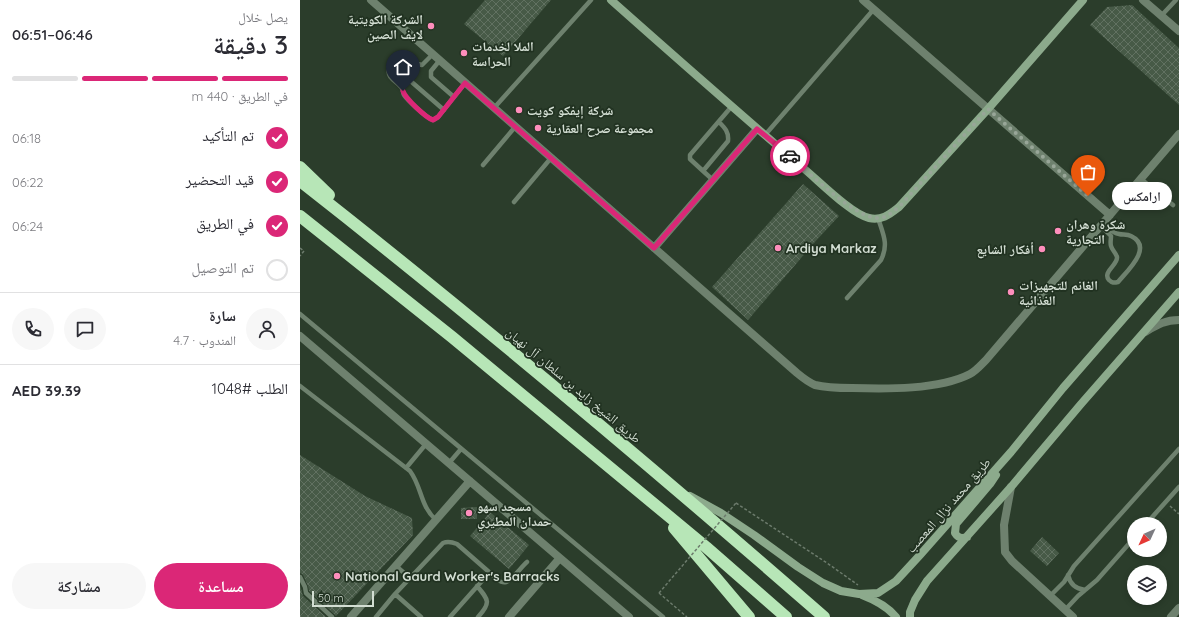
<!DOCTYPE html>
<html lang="ar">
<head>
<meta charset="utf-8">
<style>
  body { margin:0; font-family:Quicksand,"Noto Naskh Arabic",sans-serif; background:#f7f7f7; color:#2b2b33; direction:rtl; height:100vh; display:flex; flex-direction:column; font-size:15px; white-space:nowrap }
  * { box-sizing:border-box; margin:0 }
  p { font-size:13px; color:#7c7c81 }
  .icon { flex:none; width:22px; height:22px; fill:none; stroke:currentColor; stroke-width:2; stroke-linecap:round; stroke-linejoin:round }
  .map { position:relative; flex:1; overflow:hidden; direction:ltr }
  .side { display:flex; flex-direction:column; background:#fff; width:300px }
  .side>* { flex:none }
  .needle { width:26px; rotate:226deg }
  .fabs { position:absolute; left:827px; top:517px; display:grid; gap:8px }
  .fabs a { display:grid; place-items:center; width:40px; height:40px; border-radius:50%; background:#fff; box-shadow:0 2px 6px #0003; font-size:20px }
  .scale { position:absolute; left:12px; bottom:10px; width:62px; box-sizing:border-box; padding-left:4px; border:2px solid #d3ded3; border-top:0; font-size:11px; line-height:14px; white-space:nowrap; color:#d3ded3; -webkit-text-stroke:3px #213221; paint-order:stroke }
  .pin { position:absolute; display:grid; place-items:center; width:34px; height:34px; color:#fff; margin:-41px -17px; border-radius:50% 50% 50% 0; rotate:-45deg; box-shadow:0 0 4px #0007 }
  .pin .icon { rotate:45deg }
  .courier { position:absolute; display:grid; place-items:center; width:40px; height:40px; margin:-20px; border:3px solid #db2777; border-radius:50%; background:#fff; color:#222; box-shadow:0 1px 5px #0007 }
  .bubble { position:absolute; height:28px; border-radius:14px; background:#fff; box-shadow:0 2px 6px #0003; font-size:13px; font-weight:600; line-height:28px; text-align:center; direction:rtl }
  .summary em { font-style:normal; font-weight:600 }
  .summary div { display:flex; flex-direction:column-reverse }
  .summary { display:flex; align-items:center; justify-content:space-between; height:68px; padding:0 12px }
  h1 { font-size:26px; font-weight:600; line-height:30px }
  .bar { display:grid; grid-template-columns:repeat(4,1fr); gap:6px 4px; align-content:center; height:48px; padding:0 12px }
  .bar i { height:5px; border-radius:3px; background:#e1e1e2 }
  .bar .current { background:#db2777 }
  .bar p { grid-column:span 4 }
  .line { display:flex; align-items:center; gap:10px; padding:0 12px; border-top:1px solid #e1e1e2 }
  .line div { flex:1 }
  .round { display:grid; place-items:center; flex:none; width:42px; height:42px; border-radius:21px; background:#f7f7f7 }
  ol { padding:0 12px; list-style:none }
  li { display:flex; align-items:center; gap:12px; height:44px }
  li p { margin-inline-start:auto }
  li .icon { padding:4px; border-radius:50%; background:#db2777; color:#fff; stroke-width:4 }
  li:last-child { color:#7c7c81 }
  li i { width:22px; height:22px; border:2px solid #e1e1e2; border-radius:50% }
  .primary-button { display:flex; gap:8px; margin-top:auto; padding:8px 12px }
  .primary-button a { flex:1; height:46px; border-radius:24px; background:#db2777; color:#fff; font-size:16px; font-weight:600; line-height:46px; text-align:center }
  .primary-button a+a { background:#f7f7f7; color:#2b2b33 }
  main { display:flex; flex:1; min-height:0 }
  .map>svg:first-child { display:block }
  .building { fill:url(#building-cross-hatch) }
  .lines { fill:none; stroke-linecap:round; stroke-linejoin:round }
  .path { stroke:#6c7b6c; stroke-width:1.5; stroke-dasharray:3 2; stroke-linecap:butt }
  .lane { stroke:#6e816e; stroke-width:4.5 }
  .street { stroke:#6e816e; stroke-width:8 }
  .secondary { stroke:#8caa8c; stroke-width:8 }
  .highway { stroke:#b7e6b7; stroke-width:12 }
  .path-bridge { stroke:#6c7b6c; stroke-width:1.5; stroke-dasharray:3 2; stroke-linecap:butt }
  .done { stroke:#98a698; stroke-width:4; stroke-dasharray:0 7.2 }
  .route { stroke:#db2777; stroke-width:5 }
  .poi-dot { fill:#fe8ebc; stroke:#213221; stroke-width:1.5 }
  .labels { text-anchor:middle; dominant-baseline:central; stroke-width:3.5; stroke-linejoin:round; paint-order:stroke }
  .poi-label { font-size:13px; font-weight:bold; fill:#d3ded3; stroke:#213221; text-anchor:start }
  .street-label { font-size:13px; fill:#d3ded3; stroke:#213221 }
</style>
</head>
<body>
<main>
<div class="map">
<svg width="879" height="617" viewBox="0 0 879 617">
  <defs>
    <pattern id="building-cross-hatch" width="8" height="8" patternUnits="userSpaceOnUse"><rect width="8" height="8" fill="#475a47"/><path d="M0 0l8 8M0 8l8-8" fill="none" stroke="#617161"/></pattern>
  </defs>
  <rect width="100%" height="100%" fill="#2b3d2b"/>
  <path class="building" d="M 185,0 L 251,0 L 203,56 L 164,24 Z
    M 832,5 L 879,48 L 879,105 L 790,25 L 807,7 Z
    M 503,184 L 539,216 L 513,244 L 448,320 L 412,287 Z
    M 0,455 L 65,496 L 112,518 L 113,535 L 36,616 L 9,591 L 8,586 L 3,575 L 0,573 Z
    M 177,507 L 177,519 L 161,519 L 161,508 Z
    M 190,512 L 229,545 L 209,569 L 170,536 Z
    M 742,537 L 759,553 L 747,566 L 730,551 Z
    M 0,585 L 3,596 L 26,617 L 0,617 Z"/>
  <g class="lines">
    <path class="path" d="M 0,248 L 4,251 L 0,256
      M 436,503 L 527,563 L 558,585
      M 870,506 L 879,514
      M 359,593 L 387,617"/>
    <path class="lane" d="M 861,16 L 876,0
      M 133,54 L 122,65 L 118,64 L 106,53 L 104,53 L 89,70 C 87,78 96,81 101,87 C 103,89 103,93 104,95 C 108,101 127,118 133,120 L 138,117 L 165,83
      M 140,60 L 131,71 L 131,77 L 154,97
      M 92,65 L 144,110
      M 194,108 L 291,0
      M 419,122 C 425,128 429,132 428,141 L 403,171 L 390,159 L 390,155 L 432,106
      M 465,135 L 574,9
      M 183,165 L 215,127
      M 403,171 L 413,180
      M 841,179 L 873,205
      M 214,202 L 251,158
      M 801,226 L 811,236 C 811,239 810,243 811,246 C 812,250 816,253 817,257 C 818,265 802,272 809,280 C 812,283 814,283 818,282 C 827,271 854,247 831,236 C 827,234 823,235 819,234 C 812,233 808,227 803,223
      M 547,298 L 581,260 C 589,244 583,234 578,218
      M 0,314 L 363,617
      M 0,386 L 110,471 C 122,487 120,506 136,520
      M 149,463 L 161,449
      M 106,468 L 126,444
      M 846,524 L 879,487
      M 96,566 L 110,578
      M 768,575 C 770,584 776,589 785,590
      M 0,577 L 5,587 L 6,593 L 32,617
      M 177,586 C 189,600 191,603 178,617
      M 95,594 L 121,617
      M 750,596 L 764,582 L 774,566 L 879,449
      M 765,610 L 778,596 L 797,580 L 834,538
      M 76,617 L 95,594 L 143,543 C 148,541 152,542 157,544 L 197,579 C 199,581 203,583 206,582 C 212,580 222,566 227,562
      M 150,617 L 189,573"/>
    <path class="street" d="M 71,0 L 497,373 C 503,378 508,382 515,385 C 527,388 540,388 552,388 C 586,389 639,390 670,374 C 676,371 681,365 686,360 L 879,134
      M 563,0 L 810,215
      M 843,0 L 879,31
      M 354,248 L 457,129
      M 845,332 C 857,325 865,320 879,320
      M 0,336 L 329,617
      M 711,487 L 704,525 L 705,552 L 712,561 L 773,617
      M 51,617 L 170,481
      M 209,617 L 259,559
      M 871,617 L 879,608"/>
    <path class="secondary" d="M 311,0 C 374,56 438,112 502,167 C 518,180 551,214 569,218 C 582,221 590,214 599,207 L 688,109 L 783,0
      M 390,496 L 421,513 L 454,535 L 498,567 L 523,583 L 541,591 L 559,594 L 578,593 L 596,581 L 620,555 L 711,452 L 763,388 L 879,255
      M 667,537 C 661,539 658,538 655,533 L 656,524 L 690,484 L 696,475
      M 562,595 C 575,600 587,606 596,617
      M 610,617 L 610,612 L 615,600 L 627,581 L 711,487 L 781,404 L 879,292"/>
    <path class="highway" d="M 0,167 L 29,195
      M 0,181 C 179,321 353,468 524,617
      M 0,216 L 152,337 L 406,547 L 486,617
      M 374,528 L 449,617"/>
    <path class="path-bridge" d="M 359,593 L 436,503"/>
  </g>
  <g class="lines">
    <path class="done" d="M 490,156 C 508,172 556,219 578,218 C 587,218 592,212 599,207 L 688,109 L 788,196"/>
    <path class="route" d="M 103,91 C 105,98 126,118 133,120 L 138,117 L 165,83 L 354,248 L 457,129 L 490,156"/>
  </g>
  <g class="poi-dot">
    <circle cx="131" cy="26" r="4"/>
    <circle cx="164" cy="53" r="4"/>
    <circle cx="219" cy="110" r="4"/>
    <circle cx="238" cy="128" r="4"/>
    <circle cx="758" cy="231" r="4"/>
    <circle cx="478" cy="248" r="4"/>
    <circle cx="742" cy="249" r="4"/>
    <circle cx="711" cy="292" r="4"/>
    <circle cx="169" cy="513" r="4"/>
    <circle cx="37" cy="576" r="4"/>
  </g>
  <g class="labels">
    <g class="poi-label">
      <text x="123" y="19" text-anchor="end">الشركة الكويتية<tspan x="123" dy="15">لايف الصين</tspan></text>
      <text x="172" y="46">الملا لخدمات<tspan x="172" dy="15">الحراسة</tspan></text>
      <text x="227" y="110">شركة إيفكو كويت</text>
      <text x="246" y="128">مجموعة صرح العقارية</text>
      <text x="766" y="224">شكرة وهران<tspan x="766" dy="15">التجارية</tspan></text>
      <text x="486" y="248">Ardiya Markaz</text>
      <text x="734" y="249" text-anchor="end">أفكار الشايع</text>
      <text x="719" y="285">الغانم للتجهيزات<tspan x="719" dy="15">الغذائية</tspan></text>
      <text x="177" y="506">مسجد سهو<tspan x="177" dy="15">حمدان المطيري</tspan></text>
      <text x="45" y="576">National Gaurd Worker's Barracks</text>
    </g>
    <g class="street-label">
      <text transform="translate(274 385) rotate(40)">طريق الشيخ زايد بن سلطان آل نهيان</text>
      <text transform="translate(648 505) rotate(-49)">طريق محمد نزال المعصب</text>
    </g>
  </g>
</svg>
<div class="fabs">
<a><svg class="needle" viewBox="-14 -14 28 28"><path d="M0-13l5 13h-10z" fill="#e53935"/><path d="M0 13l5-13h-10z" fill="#7c7c81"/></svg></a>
<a><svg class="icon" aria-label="layers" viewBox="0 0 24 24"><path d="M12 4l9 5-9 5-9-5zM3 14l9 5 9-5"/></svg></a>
</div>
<div class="scale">50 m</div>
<div class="pin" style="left:788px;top:196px;background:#ea580c"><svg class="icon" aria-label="bag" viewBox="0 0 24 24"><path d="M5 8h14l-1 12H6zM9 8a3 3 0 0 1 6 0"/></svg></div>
<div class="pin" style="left:103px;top:91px;background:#1f2937"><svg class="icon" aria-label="home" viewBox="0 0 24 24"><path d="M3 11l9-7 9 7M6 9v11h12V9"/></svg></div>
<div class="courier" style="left:490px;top:156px"><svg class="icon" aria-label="car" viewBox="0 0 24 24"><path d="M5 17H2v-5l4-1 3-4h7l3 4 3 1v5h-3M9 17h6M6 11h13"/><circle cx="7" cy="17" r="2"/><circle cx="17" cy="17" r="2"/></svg></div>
<div class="bubble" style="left:812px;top:182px;width:60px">ارامكس</div>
</div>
<section class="side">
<div class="summary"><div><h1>3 دقيقة</h1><p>يصل خلال</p></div><em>06:46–06:51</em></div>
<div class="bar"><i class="current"></i><i class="current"></i><i class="current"></i><i></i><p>في الطريق · 440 m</p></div>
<ol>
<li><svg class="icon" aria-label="check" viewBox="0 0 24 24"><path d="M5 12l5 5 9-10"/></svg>تم التأكيد<p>06:18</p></li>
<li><svg class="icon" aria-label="check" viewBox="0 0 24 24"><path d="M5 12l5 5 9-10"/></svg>قيد التحضير<p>06:22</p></li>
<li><svg class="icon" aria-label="check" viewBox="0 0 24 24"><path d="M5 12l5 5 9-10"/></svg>في الطريق<p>06:24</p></li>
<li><i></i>تم التوصيل</li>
</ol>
<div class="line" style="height:72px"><a class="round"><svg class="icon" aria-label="person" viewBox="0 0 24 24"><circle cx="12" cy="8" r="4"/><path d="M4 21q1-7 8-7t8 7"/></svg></a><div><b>سارة</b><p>المندوب · 4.7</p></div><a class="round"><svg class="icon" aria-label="chat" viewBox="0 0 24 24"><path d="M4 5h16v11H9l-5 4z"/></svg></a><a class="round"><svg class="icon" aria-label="phone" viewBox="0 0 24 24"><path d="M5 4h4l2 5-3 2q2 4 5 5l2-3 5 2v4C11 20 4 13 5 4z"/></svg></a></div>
<div class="line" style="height:52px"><div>الطلب #1048</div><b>AED 39.39</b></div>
<div class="primary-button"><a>مساعدة</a><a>مشاركة</a></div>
</section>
</main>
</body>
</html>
